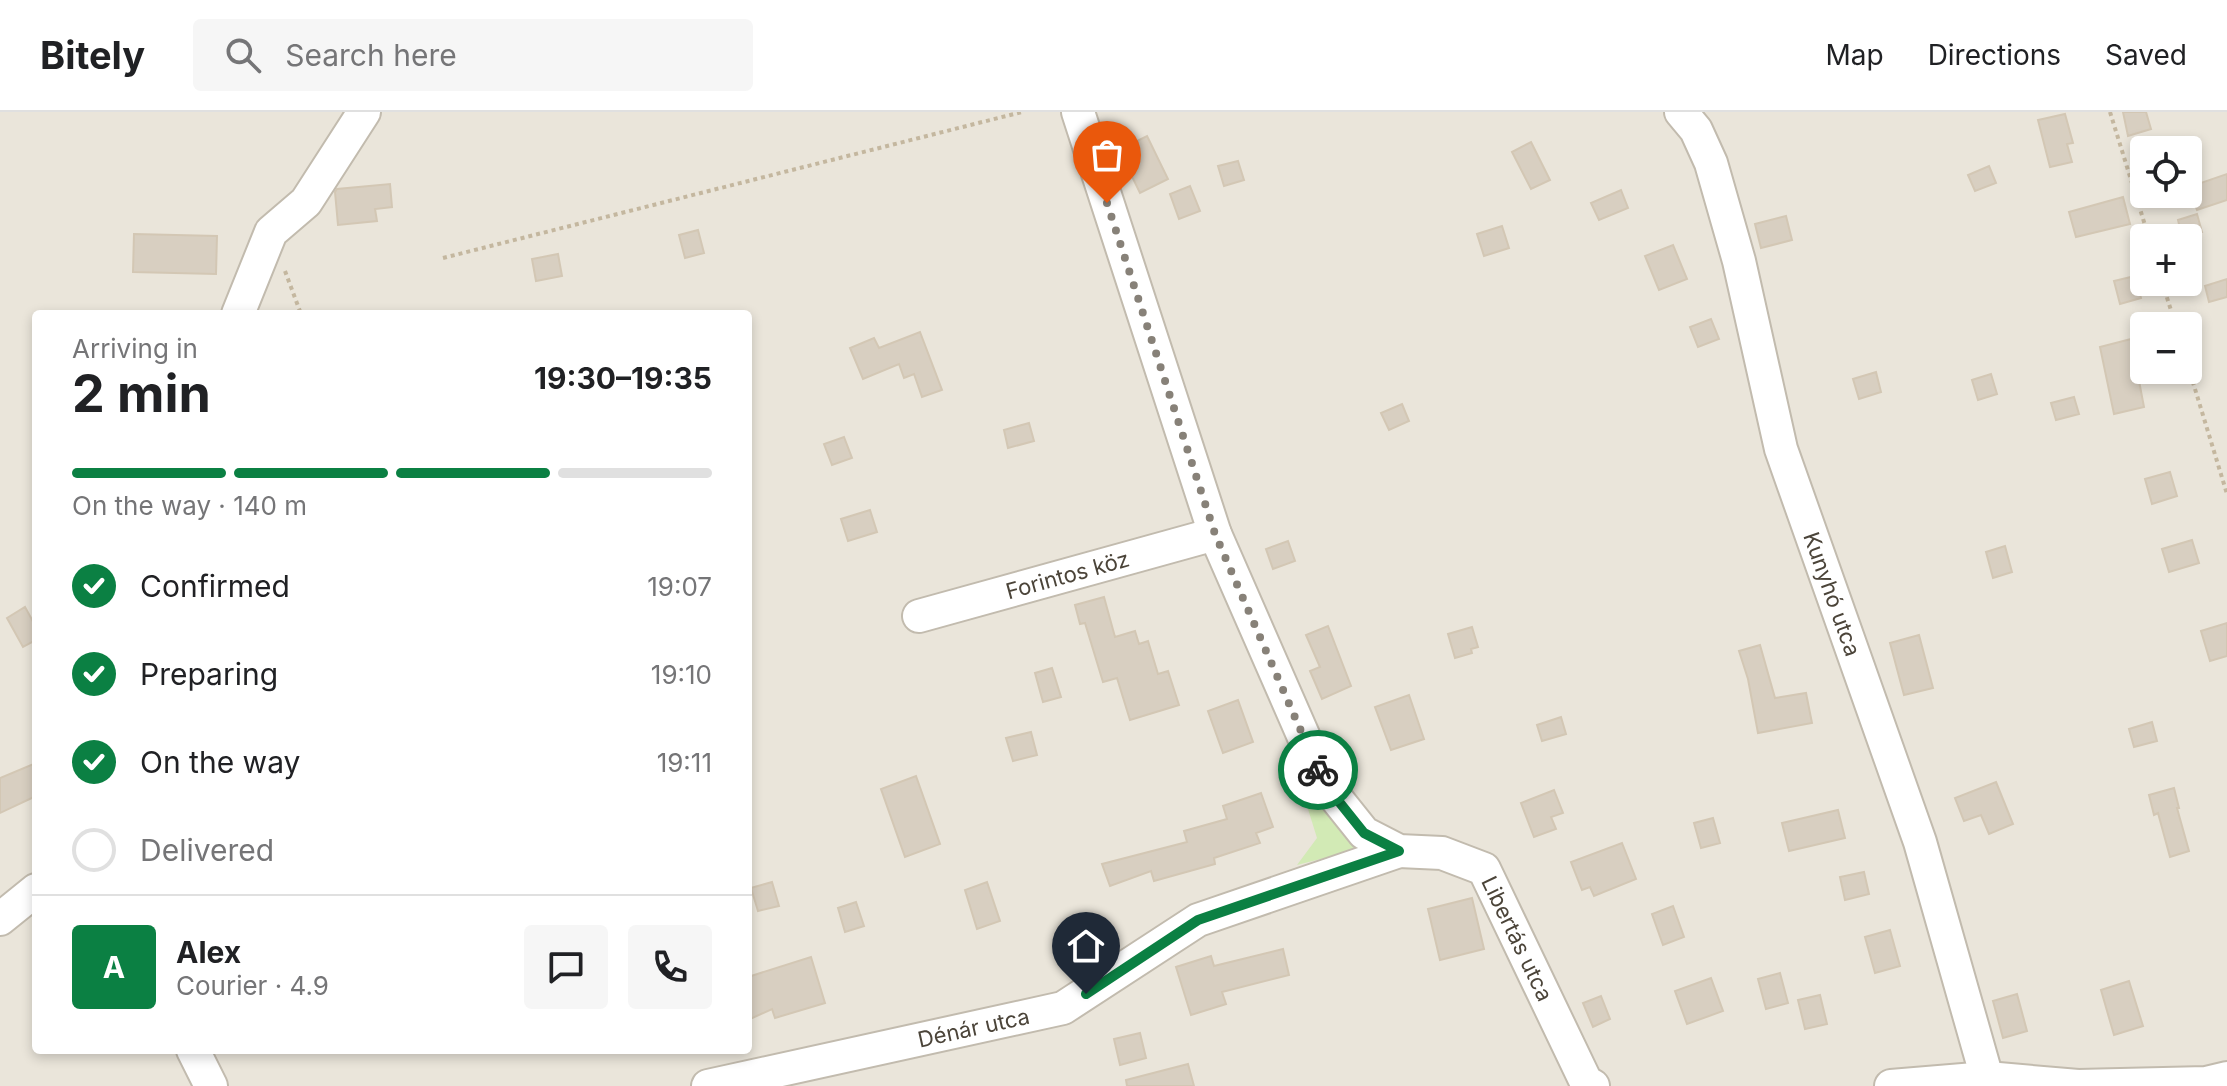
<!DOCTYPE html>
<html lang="en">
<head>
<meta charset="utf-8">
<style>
  body { margin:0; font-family:Inter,sans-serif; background:#f6f6f6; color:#202124; height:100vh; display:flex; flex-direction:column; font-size:30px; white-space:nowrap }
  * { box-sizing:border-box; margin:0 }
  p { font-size:26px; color:#757577 }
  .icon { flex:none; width:44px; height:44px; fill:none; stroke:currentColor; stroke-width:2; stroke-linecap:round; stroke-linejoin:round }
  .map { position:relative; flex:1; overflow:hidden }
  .sheet { position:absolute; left:32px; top:198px; width:720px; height:744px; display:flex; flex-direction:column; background:#fff; border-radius:8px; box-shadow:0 4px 12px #0003 }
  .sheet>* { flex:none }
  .buttons { position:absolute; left:2130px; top:24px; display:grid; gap:16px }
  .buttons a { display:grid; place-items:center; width:72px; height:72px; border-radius:8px; background:#fff; box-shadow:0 4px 12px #0003; font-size:40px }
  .pin { position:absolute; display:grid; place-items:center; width:68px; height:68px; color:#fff; margin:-82px -34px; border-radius:50% 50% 50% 0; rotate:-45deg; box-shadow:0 0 8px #0007 }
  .pin .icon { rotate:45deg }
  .courier { position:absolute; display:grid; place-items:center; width:80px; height:80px; margin:-40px; border:6px solid #0b8043; border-radius:50%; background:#fff; color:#222; box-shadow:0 2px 10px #0007 }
  .overview em { font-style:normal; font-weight:700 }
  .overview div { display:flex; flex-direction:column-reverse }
  .overview { display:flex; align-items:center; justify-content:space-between; height:136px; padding:0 40px }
  h1 { font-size:52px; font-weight:700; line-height:60px }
  .bar { display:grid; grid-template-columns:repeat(4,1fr); gap:12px 8px; align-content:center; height:96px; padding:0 40px }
  .bar i { height:10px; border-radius:6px; background:#e0e0e0 }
  .bar .current { background:#0b8043 }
  .bar p { grid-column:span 4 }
  .line { display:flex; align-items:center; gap:20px; padding:0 40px; border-top:2px solid #e0e0e0 }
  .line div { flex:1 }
  .round { display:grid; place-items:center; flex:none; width:84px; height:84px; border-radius:8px; background:#f6f6f6 }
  ol { padding:0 40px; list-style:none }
  li { display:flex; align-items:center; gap:24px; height:88px }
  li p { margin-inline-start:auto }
  li .icon { padding:8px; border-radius:50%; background:#0b8043; color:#fff; stroke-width:4 }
  li:last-child { color:#757577 }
  li i { width:44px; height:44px; border:4px solid #e0e0e0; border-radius:50% }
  header { display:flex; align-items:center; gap:48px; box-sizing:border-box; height:112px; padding:0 40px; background:#fff; border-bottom:2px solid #e0e0e0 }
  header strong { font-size:38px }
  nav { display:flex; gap:44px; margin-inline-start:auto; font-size:28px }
  .search { width:560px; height:72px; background:#f6f6f6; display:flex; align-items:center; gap:20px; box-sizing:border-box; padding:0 28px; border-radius:8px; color:#757577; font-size:30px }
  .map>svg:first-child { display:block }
  .residential { fill:#eae5da; fill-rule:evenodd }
  .green { fill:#d2eab5 }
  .building { fill:#d8cfc1; stroke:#d3c7b4; stroke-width:2 }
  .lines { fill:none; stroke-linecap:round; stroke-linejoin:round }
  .minor-casing { stroke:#c2bbae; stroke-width:36 }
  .path { stroke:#c4b79f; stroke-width:4; stroke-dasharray:4 4; stroke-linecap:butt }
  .minor { stroke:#fff; stroke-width:32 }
  .done { stroke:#878178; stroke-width:8; stroke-dasharray:0 14.4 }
  .route { stroke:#0b8043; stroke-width:10 }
  .labels { text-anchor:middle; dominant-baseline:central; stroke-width:6; stroke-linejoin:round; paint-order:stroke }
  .street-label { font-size:22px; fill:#4b4439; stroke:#fff }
</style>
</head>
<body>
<header>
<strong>Bitely</strong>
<div class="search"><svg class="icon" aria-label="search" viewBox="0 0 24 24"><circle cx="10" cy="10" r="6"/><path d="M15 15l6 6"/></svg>Search here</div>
<nav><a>Map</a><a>Directions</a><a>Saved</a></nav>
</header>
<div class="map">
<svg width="2227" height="974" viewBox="0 0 2227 974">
  <rect width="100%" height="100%" fill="#f6f3ec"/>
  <path class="residential" d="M 0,0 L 2227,0 L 2227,974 L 0,974 ZM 2144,38 L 2188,38 L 2188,82 L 2144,82 ZM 2144,126 L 2188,126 L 2188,170 L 2144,170 ZM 36,202 L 748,202 L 748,938 L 36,938 ZM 2144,214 L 2188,214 L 2188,258 L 2144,258 Z"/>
  <path class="green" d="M 1318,674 L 1376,733 L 1297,753 L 1317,726 L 1303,681 Z"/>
  <path class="building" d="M 2123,0 L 2146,0 L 2151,17 L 2128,24 Z
    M 2065,2 L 2073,31 L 2067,32 L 2072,50 L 2050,55 L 2038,8 Z
    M 1147,24 L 1168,67 L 1140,81 L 1119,38 Z
    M 1531,30 L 1550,68 L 1531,77 L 1512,40 Z
    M 1238,49 L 1244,68 L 1224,74 L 1218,54 Z
    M 1989,54 L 1996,71 L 1975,79 L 1968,63 Z
    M 2227,62 L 2227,88 L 2197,98 L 2189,75 Z
    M 390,72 L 392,95 L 375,97 L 377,109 L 338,113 L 335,80 L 337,77 Z
    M 1190,74 L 1200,99 L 1179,107 L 1170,82 Z
    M 1621,78 L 1628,96 L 1599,108 L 1591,91 Z
    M 2123,85 L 2130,112 L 2076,125 L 2069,100 Z
    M 2197,102 L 2202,120 L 2182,125 L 2178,108 Z
    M 1786,104 L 1792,128 L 1761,136 L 1755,112 Z
    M 1502,114 L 1509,136 L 1484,144 L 1477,122 Z
    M 698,118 L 704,141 L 685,146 L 679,123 Z
    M 134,122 L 217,124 L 216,162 L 133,160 Z
    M 1673,133 L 1687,167 L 1659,178 L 1645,144 Z
    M 558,142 L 562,164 L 536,169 L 532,147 Z
    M 2135,164 L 2141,186 L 2120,192 L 2114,169 Z
    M 2227,167 L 2227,185 L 2209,190 L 2205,174 Z
    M 1711,207 L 1719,227 L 1698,235 L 1690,215 Z
    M 920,220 L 942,278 L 922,285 L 914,262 L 904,266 L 899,252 L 863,267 L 850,236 L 874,226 L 879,236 Z
    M 2131,227 L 2144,295 L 2114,302 L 2100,235 Z
    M 1876,260 L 1881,280 L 1859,287 L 1853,267 Z
    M 1991,262 L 1997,282 L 1978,288 L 1972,268 Z
    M 2074,285 L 2079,302 L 2056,308 L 2051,291 Z
    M 1402,292 L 1409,309 L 1389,318 L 1381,301 Z
    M 1029,311 L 1034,329 L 1008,336 L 1004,318 Z
    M 844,325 L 852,346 L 832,353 L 824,332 Z
    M 2170,360 L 2177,384 L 2152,392 L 2145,367 Z
    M 870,398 L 877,420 L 848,429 L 841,407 Z
    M 2192,428 L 2199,451 L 2169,460 L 2162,437 Z
    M 1288,429 L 1295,449 L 1273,457 L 1266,437 Z
    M 2005,434 L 2012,460 L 1993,466 L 1986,440 Z
    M 1104,485 L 1115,525 L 1135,519 L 1139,532 L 1148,529 L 1158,562 L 1168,559 L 1179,593 L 1130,608 L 1117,566 L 1103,570 L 1085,511 L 1080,512 L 1075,493 Z
    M 25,495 L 36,515 L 36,528 L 23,535 L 7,506 Z
    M 2227,511 L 2227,544 L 2210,549 L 2201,519 Z
    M 1328,514 L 1351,574 L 1322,587 L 1310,559 L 1320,555 L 1306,523 Z
    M 1472,515 L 1478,535 L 1471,537 L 1472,541 L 1455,546 L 1448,522 Z
    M 1919,523 L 1933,576 L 1904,583 L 1890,531 Z
    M 1760,533 L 1775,586 L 1806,581 L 1812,611 L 1758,621 L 1748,567 L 1739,539 Z
    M 1052,556 L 1061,585 L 1043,590 L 1035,561 Z
    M 1409,583 L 1424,627 L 1391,638 L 1375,595 Z
    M 1238,588 L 1253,630 L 1223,641 L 1208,599 Z
    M 1561,605 L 1566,622 L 1542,629 L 1537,613 Z
    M 2152,610 L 2157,629 L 2134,635 L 2129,617 Z
    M 1031,620 L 1037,643 L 1013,649 L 1006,626 Z
    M 36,651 L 36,684 L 0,701 L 0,666 Z
    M 916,664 L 940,732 L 905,745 L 881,677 Z
    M 1996,670 L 2013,712 L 1989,722 L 1981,703 L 1964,709 L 1955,686 Z
    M 2174,676 L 2179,696 L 2177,696 L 2189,739 L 2170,745 L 2158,701 L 2154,703 L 2149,683 Z
    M 1554,678 L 1563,701 L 1551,705 L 1556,717 L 1534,725 L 1521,691 Z
    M 1261,681 L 1273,715 L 1256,721 L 1260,731 L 1214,746 L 1215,752 L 1154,769 L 1151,759 L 1110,774 L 1102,752 L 1187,730 L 1184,719 L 1227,707 L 1223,694 Z
    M 1838,698 L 1845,726 L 1789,739 L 1782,711 Z
    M 1713,706 L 1720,731 L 1701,736 L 1694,711 Z
    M 1622,731 L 1636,767 L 1594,784 L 1590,775 L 1582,778 L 1571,750 Z
    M 1864,760 L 1869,782 L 1845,788 L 1840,765 Z
    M 772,770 L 779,794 L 758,799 L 751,776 Z
    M 987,770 L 1000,809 L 977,817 L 965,778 Z
    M 1472,786 L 1484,837 L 1440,848 L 1428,797 Z
    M 856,790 L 864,814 L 845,820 L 838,796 Z
    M 1673,794 L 1684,825 L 1663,833 L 1652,802 Z
    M 1890,818 L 1900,854 L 1875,861 L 1865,825 Z
    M 1283,837 L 1289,863 L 1222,880 L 1226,892 L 1191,903 L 1176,855 L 1211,844 L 1214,854 Z
    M 811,845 L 825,891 L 775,906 L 772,897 L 748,908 L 748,865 Z
    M 1780,861 L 1788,891 L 1766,897 L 1758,867 Z
    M 1711,866 L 1723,899 L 1687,912 L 1675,879 Z
    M 2129,869 L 2143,914 L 2114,923 L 2101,878 Z
    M 2017,882 L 2027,919 L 2003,926 L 1993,889 Z
    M 1820,883 L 1827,912 L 1805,917 L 1798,888 Z
    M 1601,884 L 1610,907 L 1593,915 L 1583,891 Z
    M 1140,921 L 1146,946 L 1120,953 L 1114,927 Z
    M 1188,952 L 1194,974 L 1127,974 L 1126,968 Z"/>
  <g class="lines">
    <defs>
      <g id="minor">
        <path id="s1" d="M 1078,0 L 1215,422 L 1324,671 L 1364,721 L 1399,739 L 1442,741 L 1484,757 L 1586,970 L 1593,974"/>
        <path id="s2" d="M 1681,0 L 1696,18 L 1711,51 L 1739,149 L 1781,337 L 1920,730 L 1987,966"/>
        <path d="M 238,202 L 271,120 L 306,90 L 364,0"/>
        <path id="s3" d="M 919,504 L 1215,422"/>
        <path d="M 0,807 L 36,778"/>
        <path d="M 193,938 L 211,974"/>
        <path id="s4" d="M 708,974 L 1063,896 L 1198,808 L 1399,739"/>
        <path d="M 1891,974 L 1987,966 L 2078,974 L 2206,971 L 2227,966"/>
      </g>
    </defs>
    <use href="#minor" class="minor-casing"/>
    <path class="path" d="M 2110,0 L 2149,126
      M 443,146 L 1022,0
      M 285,159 L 301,202
      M 2162,170 L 2176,214
      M 2188,254 L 2227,382"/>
    <use href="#minor" class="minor"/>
  </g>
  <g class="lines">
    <path class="done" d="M 1107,91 L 1215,422 L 1318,658"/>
    <path class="route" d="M 1086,882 L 1198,808 L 1399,739 L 1364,721 L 1324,671 L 1318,658"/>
  </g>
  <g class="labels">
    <g class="street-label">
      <text stroke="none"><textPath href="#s3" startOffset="154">Forintos köz</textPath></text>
      <text stroke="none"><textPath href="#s2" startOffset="508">Kunyhó utca</textPath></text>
      <text stroke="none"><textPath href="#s1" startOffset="984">Libertás utca</textPath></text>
      <text stroke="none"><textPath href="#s4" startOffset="272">Dénár utca</textPath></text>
    </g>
  </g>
</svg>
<div class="buttons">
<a><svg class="icon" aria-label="locate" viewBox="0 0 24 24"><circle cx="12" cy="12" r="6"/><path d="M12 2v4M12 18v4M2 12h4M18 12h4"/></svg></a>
<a>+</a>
<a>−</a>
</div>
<div class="pin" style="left:1107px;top:91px;background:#ea580c"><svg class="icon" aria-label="bag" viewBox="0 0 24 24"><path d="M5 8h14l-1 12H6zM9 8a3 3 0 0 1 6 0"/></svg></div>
<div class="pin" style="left:1086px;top:882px;background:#1f2937"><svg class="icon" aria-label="home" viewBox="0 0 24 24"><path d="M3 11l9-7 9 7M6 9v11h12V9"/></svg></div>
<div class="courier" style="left:1318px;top:658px"><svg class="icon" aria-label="bike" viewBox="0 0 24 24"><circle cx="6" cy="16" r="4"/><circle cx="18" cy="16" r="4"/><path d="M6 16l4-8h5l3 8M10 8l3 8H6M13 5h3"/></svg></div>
<section class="sheet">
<div class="overview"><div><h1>2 min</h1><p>Arriving in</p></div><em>19:30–19:35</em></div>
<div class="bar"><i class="current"></i><i class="current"></i><i class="current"></i><i></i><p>On the way · 140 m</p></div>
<ol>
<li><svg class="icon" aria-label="check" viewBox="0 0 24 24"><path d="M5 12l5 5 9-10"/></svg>Confirmed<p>19:07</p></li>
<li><svg class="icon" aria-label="check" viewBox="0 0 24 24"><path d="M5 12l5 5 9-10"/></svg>Preparing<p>19:10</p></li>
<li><svg class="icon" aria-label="check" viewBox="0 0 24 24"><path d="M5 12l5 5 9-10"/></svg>On the way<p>19:11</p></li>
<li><i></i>Delivered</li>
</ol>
<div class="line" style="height:144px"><b class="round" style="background:#0b8043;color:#fff">A</b><div><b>Alex</b><p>Courier · 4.9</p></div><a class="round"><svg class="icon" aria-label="chat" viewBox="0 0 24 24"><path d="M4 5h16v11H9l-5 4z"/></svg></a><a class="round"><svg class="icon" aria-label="phone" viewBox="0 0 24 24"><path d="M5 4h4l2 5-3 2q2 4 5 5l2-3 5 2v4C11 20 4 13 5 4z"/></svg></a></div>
</section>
</div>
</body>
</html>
